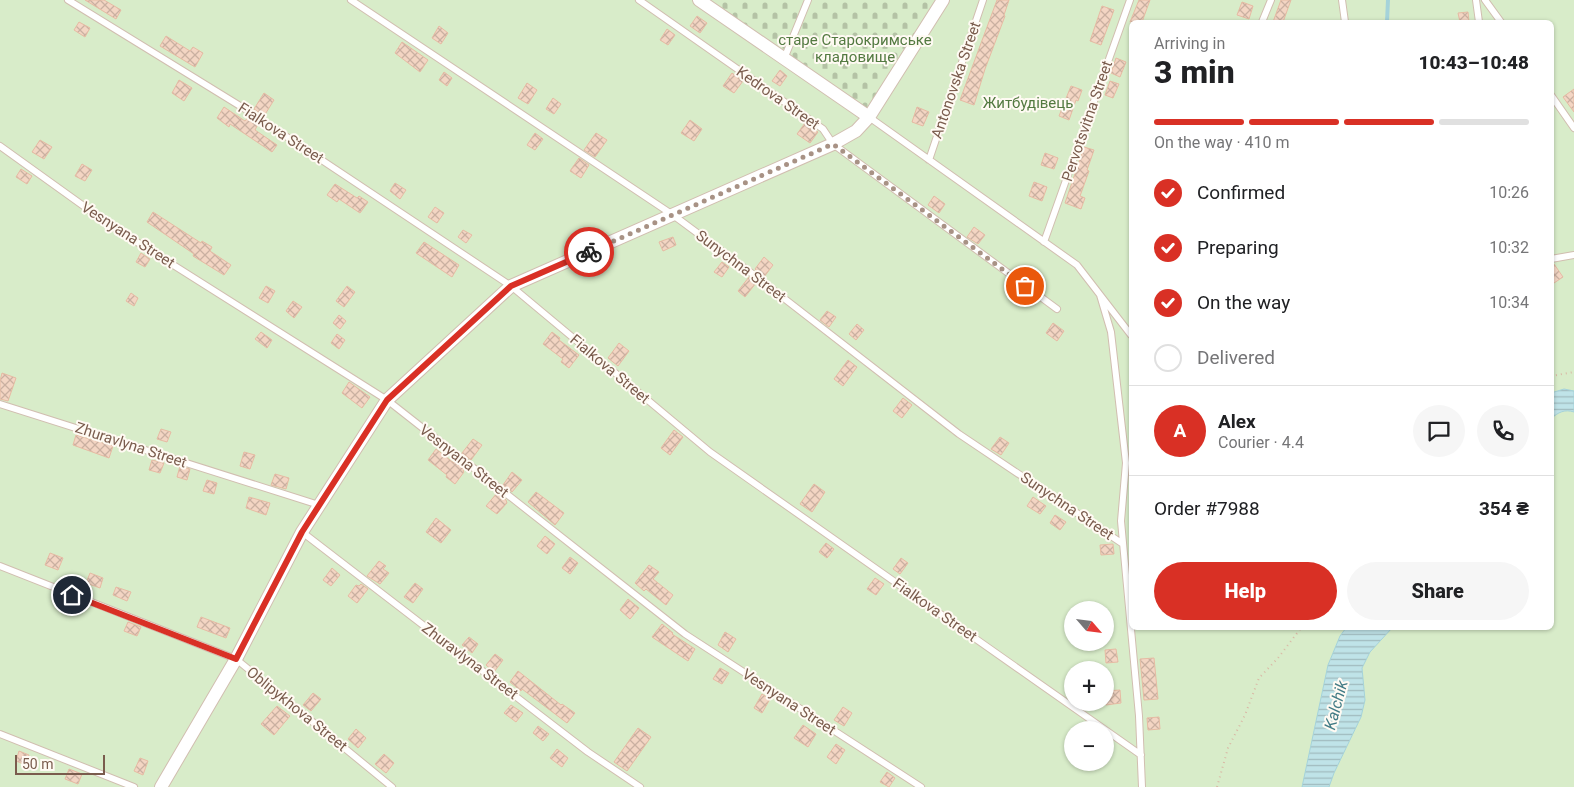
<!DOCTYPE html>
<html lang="en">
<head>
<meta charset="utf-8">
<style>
  body { margin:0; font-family:Roboto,sans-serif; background:#f6f6f6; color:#202124; height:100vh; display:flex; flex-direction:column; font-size:19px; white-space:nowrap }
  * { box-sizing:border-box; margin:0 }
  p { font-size:16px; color:#757577 }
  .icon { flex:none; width:28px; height:28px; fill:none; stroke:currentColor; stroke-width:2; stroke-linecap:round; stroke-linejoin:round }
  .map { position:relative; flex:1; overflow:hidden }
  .drawer { position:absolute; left:1129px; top:20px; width:425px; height:610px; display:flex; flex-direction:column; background:#fff; border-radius:8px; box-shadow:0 1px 4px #0004 }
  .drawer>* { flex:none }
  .needle { width:32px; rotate:118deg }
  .controls { position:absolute; left:1064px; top:601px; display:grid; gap:10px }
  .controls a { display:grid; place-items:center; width:50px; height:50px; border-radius:50%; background:#fff; box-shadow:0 1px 4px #0004; font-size:25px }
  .scale { position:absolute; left:15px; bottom:12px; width:90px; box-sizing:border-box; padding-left:5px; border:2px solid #7a5c4d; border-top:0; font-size:14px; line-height:18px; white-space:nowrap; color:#7a5c4d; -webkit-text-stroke:4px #fffaf3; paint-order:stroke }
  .pin { position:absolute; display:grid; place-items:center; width:42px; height:42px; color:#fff; margin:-21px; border:2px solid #fff; border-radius:50%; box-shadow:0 1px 5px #0007 }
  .courier { position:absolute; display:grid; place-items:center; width:50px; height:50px; margin:-25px; border:4px solid #d93025; border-radius:50%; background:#fff; color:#222; box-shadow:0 1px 6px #0007 }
  .overview em { font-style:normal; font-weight:800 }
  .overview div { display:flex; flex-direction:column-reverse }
  .overview { display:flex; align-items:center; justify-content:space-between; height:85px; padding:0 25px }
  h1 { font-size:32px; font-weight:800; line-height:38px }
  .bar { display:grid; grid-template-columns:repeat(4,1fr); gap:8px 5px; align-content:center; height:60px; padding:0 25px }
  .bar i { height:6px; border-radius:4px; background:#e0e0e0 }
  .bar .on { background:#d93025 }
  .bar p { grid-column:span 4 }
  .line { display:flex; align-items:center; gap:12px; padding:0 25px; border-top:1px solid #e0e0e0 }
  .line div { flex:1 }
  .round { display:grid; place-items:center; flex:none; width:52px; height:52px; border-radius:26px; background:#f6f6f6 }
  ol { padding:0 25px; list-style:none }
  li { display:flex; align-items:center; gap:15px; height:55px }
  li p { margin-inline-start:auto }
  li .icon { padding:5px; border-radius:50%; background:#d93025; color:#fff; stroke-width:4 }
  li:last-child { color:#757577 }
  li i { width:28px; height:28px; border:2px solid #e0e0e0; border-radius:50% }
  .action { display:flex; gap:10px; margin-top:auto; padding:10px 25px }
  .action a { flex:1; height:58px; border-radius:30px; background:#d93025; color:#fff; font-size:20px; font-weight:800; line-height:58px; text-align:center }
  .action a+a { background:#f6f6f6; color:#202124 }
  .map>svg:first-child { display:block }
  .green { fill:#d8ecc9; fill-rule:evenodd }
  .cemetery { fill:url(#cemetery-stones) }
  .water { fill:url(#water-rules); stroke:#a5d3da }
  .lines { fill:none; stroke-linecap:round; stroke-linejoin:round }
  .stream { stroke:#a5d3da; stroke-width:4 }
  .building { fill:url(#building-cross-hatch); stroke:#e6bba3 }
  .lane-casing { stroke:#d1beb0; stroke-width:8 }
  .street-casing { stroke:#d1beb0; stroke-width:14 }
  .path { stroke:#d9b8a5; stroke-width:2; stroke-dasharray:1 4; stroke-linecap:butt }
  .lane { stroke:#fff; stroke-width:6 }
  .street { stroke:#fff; stroke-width:12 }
  .done { stroke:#a89285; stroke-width:5; stroke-dasharray:0 9 }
  .route { stroke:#d93025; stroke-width:6 }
  .labels { text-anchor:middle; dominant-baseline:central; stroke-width:4; stroke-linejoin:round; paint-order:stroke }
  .park-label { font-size:15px; fill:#537a41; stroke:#fffaf3 }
  .street-label { font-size:15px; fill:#7a5c4d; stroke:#fffaf3 }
  .water-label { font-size:16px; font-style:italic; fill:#437c86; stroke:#fffaf3 }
</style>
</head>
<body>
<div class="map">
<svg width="1574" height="787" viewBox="0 0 1574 787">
  <defs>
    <pattern id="cemetery-stones" width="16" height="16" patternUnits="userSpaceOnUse" patternTransform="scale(1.25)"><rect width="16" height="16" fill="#d8ecc9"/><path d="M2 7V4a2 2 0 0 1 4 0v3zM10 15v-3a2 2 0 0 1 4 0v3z" fill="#b4c2a5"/></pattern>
    <pattern id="water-rules" width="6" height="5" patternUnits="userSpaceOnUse" patternTransform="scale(1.25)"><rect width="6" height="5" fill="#bfe3e8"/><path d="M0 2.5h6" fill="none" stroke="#a0bbbe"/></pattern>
    <pattern id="building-cross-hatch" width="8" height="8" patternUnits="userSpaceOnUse" patternTransform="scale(1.25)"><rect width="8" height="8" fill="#f3d5c3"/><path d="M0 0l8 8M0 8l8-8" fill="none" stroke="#cab0a1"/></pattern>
  </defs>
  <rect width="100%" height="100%" fill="#fdf6ec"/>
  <path class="green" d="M 0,0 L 1574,0 L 1574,787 L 0,787 ZM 1131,22 L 1551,22 L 1551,628 L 1131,628 ZM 1072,610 L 1105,610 L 1105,642 L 1072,642 ZM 1072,670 L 1105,670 L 1105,702 L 1072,702 ZM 1072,730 L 1105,730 L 1105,762 L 1072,762 Z"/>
  <path class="cemetery" d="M 699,0 L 943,0 L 869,117 Z"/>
  <path class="water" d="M 1564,389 L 1574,391 L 1574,412 C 1565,409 1558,412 1551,419 L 1551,393 Z
    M 1346,628 L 1392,628 L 1370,652 L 1362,668 L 1365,700 L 1361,717 L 1334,773 L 1329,787 L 1302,787 L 1328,665 L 1340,636 Z"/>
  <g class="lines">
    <path class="stream" d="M 1387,22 L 1388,0"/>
  </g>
  <path class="building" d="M 85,0 L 104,0 L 121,10 L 116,19 Z
    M 997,0 L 1009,0 L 1004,15 L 1005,16 L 985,69 L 974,105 L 960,100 Z
    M 1139,0 L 1150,0 L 1142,22 L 1130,22 Z
    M 1281,0 L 1291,0 L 1283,22 L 1273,22 Z
    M 1242,2 L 1253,6 L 1249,19 L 1237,15 Z
    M 1102,6 L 1114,10 L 1101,45 L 1090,41 Z
    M 1468,12 L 1469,22 L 1460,22 L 1458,13 Z
    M 697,16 L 707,23 L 700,33 L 690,26 Z
    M 79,22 L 90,28 L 85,37 L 74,30 Z
    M 439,26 L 448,33 L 441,44 L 432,38 Z
    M 667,29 L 675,35 L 668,45 L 660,40 Z
    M 166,36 L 190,51 L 193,47 L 203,53 L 195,67 L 160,46 Z
    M 402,42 L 428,60 L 420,72 L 395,53 Z
    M 1116,58 L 1126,62 L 1120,77 L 1111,73 Z
    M 780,70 L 787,76 L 780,86 L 772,81 Z
    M 444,72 L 452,78 L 447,86 L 439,80 Z
    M 732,73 L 743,81 L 734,93 L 723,86 Z
    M 179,80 L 192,88 L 184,101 L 172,93 Z
    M 1110,81 L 1119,84 L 1113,98 L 1105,95 Z
    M 527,83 L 537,90 L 528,104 L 518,98 Z
    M 1071,86 L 1082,90 L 1078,101 L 1076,100 L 1069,120 L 1059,116 Z
    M 1574,89 L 1574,112 L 1563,97 Z
    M 264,93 L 274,100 L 264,116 L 254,109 Z
    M 553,98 L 561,104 L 554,114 L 546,109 Z
    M 224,107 L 245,121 L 248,117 L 258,124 L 255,130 L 277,145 L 272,152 L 230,124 L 229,127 L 217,118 Z
    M 917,107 L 929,112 L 923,126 L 912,122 Z
    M 690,120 L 702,129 L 694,141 L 681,133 Z
    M 805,123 L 818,132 L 810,143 L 797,134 Z
    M 535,133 L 543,139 L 535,150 L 527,145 Z
    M 596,133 L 607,140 L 595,157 L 584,150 Z
    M 40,140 L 52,147 L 44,159 L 32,152 Z
    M 1084,147 L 1094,150 L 1087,170 L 1089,171 L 1080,196 L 1085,198 L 1081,209 L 1065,203 Z
    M 1045,153 L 1058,158 L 1054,169 L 1041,165 Z
    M 579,158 L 589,165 L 581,178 L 570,171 Z
    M 82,164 L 92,170 L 85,181 L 75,176 Z
    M 21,169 L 32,176 L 27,184 L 16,177 Z
    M 1034,182 L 1047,187 L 1042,201 L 1029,196 Z
    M 395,183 L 406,190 L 400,199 L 390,191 Z
    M 335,184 L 357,198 L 359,196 L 368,202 L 360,213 L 339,199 L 337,202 L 327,195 Z
    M 934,196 L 945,204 L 939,213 L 928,205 Z
    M 435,207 L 444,213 L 437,223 L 428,217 Z
    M 153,212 L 201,243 L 202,241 L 212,247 L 210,251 L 231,265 L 224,275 L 193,256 L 194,254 L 147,222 Z
    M 974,227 L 985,235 L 978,244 L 967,237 Z
    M 463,230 L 472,235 L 466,243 L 458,237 Z
    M 673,237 L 676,245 L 663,251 L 659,242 Z
    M 424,242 L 459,265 L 452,277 L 416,253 Z
    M 141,253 L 150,259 L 145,267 L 136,262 Z
    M 764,257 L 773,265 L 764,277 L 755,269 Z
    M 722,262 L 729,267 L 722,277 L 714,272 Z
    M 1551,264 L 1554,264 L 1563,277 L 1551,285 Z
    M 749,277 L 756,283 L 745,297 L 738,291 Z
    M 266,286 L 275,291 L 268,303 L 259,298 Z
    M 347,286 L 355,292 L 344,307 L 336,301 Z
    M 131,293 L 138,298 L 134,306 L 126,301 Z
    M 293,301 L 302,307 L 294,318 L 286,311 Z
    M 827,311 L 836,317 L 829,327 L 820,320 Z
    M 339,315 L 346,321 L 340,329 L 333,323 Z
    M 1053,323 L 1064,331 L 1057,341 L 1046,333 Z
    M 857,324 L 864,330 L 856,340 L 849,334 Z
    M 261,332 L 272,340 L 267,348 L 255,339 Z
    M 552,332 L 560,338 L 559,340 L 579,355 L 569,368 L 561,362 L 563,359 L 543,344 Z
    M 337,334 L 345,340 L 339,349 L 331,343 Z
    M 619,343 L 629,351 L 618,366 L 608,358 Z
    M 848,360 L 857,367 L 843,386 L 834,379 Z
    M 2,373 L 16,378 L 8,401 L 0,399 L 0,381 Z
    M 349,382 L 370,397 L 362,408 L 342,393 Z
    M 903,398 L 912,405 L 902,418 L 893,411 Z
    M 161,429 L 171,432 L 167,442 L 157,439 Z
    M 674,430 L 683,437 L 670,455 L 661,448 Z
    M 76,435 L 113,446 L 109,458 L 73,445 Z
    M 1000,437 L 1009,443 L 1001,455 L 991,449 Z
    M 473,439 L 482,445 L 471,460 L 462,453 Z
    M 436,449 L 454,463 L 456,460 L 465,468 L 463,471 L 464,472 L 455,484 L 446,477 L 447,475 L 428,460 Z
    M 244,452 L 255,455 L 250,469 L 240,466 Z
    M 152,460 L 164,463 L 160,473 L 149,470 Z
    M 180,466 L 190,469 L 187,480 L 177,477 Z
    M 512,472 L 522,480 L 512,492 L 503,485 Z
    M 275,474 L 289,478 L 286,489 L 271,485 Z
    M 207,480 L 217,483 L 214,494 L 203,491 Z
    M 814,484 L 825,492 L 812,512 L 800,504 Z
    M 536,492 L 564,513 L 555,525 L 528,502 Z
    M 497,493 L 506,500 L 507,503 L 497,514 L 486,506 Z
    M 249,497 L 270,503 L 266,515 L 246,508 Z
    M 1033,497 L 1046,506 L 1040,514 L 1027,506 Z
    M 1055,515 L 1066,522 L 1060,530 L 1050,523 Z
    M 436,518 L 451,530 L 441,543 L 426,532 Z
    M 545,536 L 555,544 L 547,554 L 537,546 Z
    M 826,543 L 834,549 L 827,558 L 819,552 Z
    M 1113,544 L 1114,554 L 1101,555 L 1100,545 Z
    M 50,553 L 63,558 L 58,570 L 45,565 Z
    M 570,557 L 578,563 L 570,574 L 562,568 Z
    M 901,558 L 908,563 L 900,574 L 893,569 Z
    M 379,561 L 386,566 L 383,569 L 389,573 L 380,584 L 367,576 Z
    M 649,565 L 659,572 L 653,579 L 673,595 L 666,605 L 646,589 L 644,591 L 635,583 Z
    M 332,568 L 340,575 L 331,586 L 323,580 Z
    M 90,573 L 103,578 L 100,588 L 86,583 Z
    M 875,578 L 884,584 L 876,595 L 867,589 Z
    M 415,583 L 423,589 L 413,603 L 404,597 Z
    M 361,584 L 368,589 L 357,603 L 348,596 L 356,585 L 359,586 Z
    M 116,587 L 131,592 L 127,601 L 113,595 Z
    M 628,599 L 639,608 L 630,619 L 620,610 Z
    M 201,617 L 230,628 L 226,638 L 197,627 Z
    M 128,622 L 141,627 L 137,636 L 124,631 Z
    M 662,624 L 673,633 L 672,634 L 695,649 L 688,661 L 652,637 Z
    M 725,632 L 736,639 L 728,652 L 718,645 Z
    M 469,637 L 478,644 L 472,653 L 462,645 Z
    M 1116,649 L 1118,662 L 1106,663 L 1105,650 Z
    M 495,654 L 503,660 L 494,672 L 486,665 Z
    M 1154,658 L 1158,699 L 1144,700 L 1140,659 Z
    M 720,668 L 729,673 L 722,684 L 713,679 Z
    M 518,671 L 561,705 L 562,704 L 575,713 L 567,723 L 522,689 L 521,691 L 510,682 Z
    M 1120,690 L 1121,703 L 1106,705 L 1105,691 Z
    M 313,693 L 321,699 L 311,711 L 303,705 Z
    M 762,694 L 770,699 L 762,713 L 754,708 Z
    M 511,705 L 523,713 L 516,722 L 504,713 Z
    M 277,706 L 290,716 L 274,735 L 261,724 Z
    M 843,707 L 852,713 L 844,726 L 834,720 Z
    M 1159,717 L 1160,729 L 1148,730 L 1147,718 Z
    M 803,725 L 816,734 L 808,747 L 794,738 Z
    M 538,726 L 549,734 L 543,741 L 533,733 Z
    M 638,728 L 651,737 L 627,771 L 614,762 Z
    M 356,729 L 366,738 L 358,748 L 348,739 Z
    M 836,744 L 845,750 L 836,764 L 827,757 Z
    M 557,749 L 568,758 L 562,767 L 550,758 Z
    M 19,751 L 29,755 L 26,765 L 16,761 Z
    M 384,754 L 394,763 L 386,773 L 375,764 Z
    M 140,758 L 148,761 L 143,775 L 134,771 Z
    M 69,769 L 82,774 L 78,784 L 65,779 Z
    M 887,772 L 895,778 L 889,787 L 880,782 Z"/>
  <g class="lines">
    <defs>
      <path id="lane" d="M 68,0 L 245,109 L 511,286 L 710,452 L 1141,755
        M 351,0 L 673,215 L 754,275 L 959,434 L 1123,544
        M 639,0 L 823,129 L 833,144 L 1057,309
        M 1342,0 L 1345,22
        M 1476,0 L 1479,22
        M 1485,0 L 1501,22
        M 1262,22 L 1271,0
        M 784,59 L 808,0
        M 1551,95 L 1574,128
        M 869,117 L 1077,265 L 1131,335
        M 0,146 L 110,225 L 387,400 L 685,634 L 921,787
        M 929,160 L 983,0
        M 1044,242 L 1130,0
        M 1551,259 L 1574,255
        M 1100,295 L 1111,332 L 1126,463 L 1121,521 L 1139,716 L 1142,787
        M 0,404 L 319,505
        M 302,532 L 588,752 L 640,787
        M 0,566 L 236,659 L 392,787
        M 0,734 L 134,787"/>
      <path id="street" d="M 699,0 L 869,117
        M 161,787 L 236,659 L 302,532 L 387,400 L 511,286 L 833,144 L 856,131 L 869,117 L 943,0"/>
    </defs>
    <use href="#lane" class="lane-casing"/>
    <use href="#street" class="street-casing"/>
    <path class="path" d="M 1551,376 L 1574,372
      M 1217,787 L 1228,748 L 1245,715 L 1259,678 L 1278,658 L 1301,628"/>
    <use href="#lane" class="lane"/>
    <use href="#street" class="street"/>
  </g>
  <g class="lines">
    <path class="done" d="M 589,252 L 833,144 L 1025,286"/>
    <path class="route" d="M 72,595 L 236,659 L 302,532 L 387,400 L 511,286 L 589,252"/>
  </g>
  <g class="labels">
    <g class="park-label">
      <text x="855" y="40">старе Старокримське<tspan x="855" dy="17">кладовище</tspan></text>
      <text x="1028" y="103">Житбудівець</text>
    </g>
    <g class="street-label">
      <text transform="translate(956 80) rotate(-71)">Antonovska Street</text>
      <text transform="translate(778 98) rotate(35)">Kedrova Street</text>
      <text transform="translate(1087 121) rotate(-71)">Pervotsvitna Street</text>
      <text transform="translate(281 133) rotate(33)">Fialkova Street</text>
      <text transform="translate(128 235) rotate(33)">Vesnyana Street</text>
      <text transform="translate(741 266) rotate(37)">Sunychna Street</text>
      <text transform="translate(610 369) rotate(40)">Fialkova Street</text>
      <text transform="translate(131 445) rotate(18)">Zhuravlyna Street</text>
      <text transform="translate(464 461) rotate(38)">Vesnyana Street</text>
      <text transform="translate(1067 506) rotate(34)">Sunychna Street</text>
      <text transform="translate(935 610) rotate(35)">Fialkova Street</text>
      <text transform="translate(470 661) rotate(37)">Zhuravlyna Street</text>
      <text transform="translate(789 702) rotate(33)">Vesnyana Street</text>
      <text transform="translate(297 709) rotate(39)">Oblipykhova Street</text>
    </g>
    <g class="water-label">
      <text transform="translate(1336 705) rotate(-75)">Kalchik</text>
    </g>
  </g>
</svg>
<div class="controls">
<a><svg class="needle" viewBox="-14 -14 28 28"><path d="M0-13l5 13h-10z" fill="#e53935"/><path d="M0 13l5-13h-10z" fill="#757577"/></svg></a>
<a>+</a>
<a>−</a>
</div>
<div class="scale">50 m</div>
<div class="pin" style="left:1025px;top:286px;background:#ea580c"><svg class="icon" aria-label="bag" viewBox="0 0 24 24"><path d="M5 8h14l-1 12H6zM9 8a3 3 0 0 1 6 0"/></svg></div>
<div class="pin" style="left:72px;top:595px;background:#1f2937"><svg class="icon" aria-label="home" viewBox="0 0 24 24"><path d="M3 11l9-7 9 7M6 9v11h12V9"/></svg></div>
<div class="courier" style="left:589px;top:252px"><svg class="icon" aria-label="bike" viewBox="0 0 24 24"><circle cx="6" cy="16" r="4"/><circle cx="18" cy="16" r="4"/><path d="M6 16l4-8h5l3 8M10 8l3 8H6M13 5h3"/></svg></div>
<section class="drawer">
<div class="overview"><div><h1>3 min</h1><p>Arriving in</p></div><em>10:43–10:48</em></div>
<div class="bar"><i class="on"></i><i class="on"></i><i class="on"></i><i></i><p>On the way · 410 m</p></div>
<ol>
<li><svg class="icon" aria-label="check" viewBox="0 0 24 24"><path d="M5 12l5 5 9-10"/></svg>Confirmed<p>10:26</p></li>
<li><svg class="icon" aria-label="check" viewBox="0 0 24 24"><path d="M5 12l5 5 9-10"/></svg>Preparing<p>10:32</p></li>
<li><svg class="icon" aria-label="check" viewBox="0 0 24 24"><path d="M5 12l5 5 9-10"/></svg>On the way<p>10:34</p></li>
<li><i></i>Delivered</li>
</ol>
<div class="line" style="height:90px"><b class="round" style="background:#d93025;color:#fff">A</b><div><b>Alex</b><p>Courier · 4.4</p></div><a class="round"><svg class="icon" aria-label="chat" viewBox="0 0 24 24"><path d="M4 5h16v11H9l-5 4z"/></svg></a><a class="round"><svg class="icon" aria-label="phone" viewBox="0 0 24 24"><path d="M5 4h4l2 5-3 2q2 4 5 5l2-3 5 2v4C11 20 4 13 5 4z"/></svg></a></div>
<div class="line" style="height:65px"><div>Order #7988</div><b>354 ₴</b></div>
<div class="action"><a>Help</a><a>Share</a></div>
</section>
</div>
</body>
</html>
